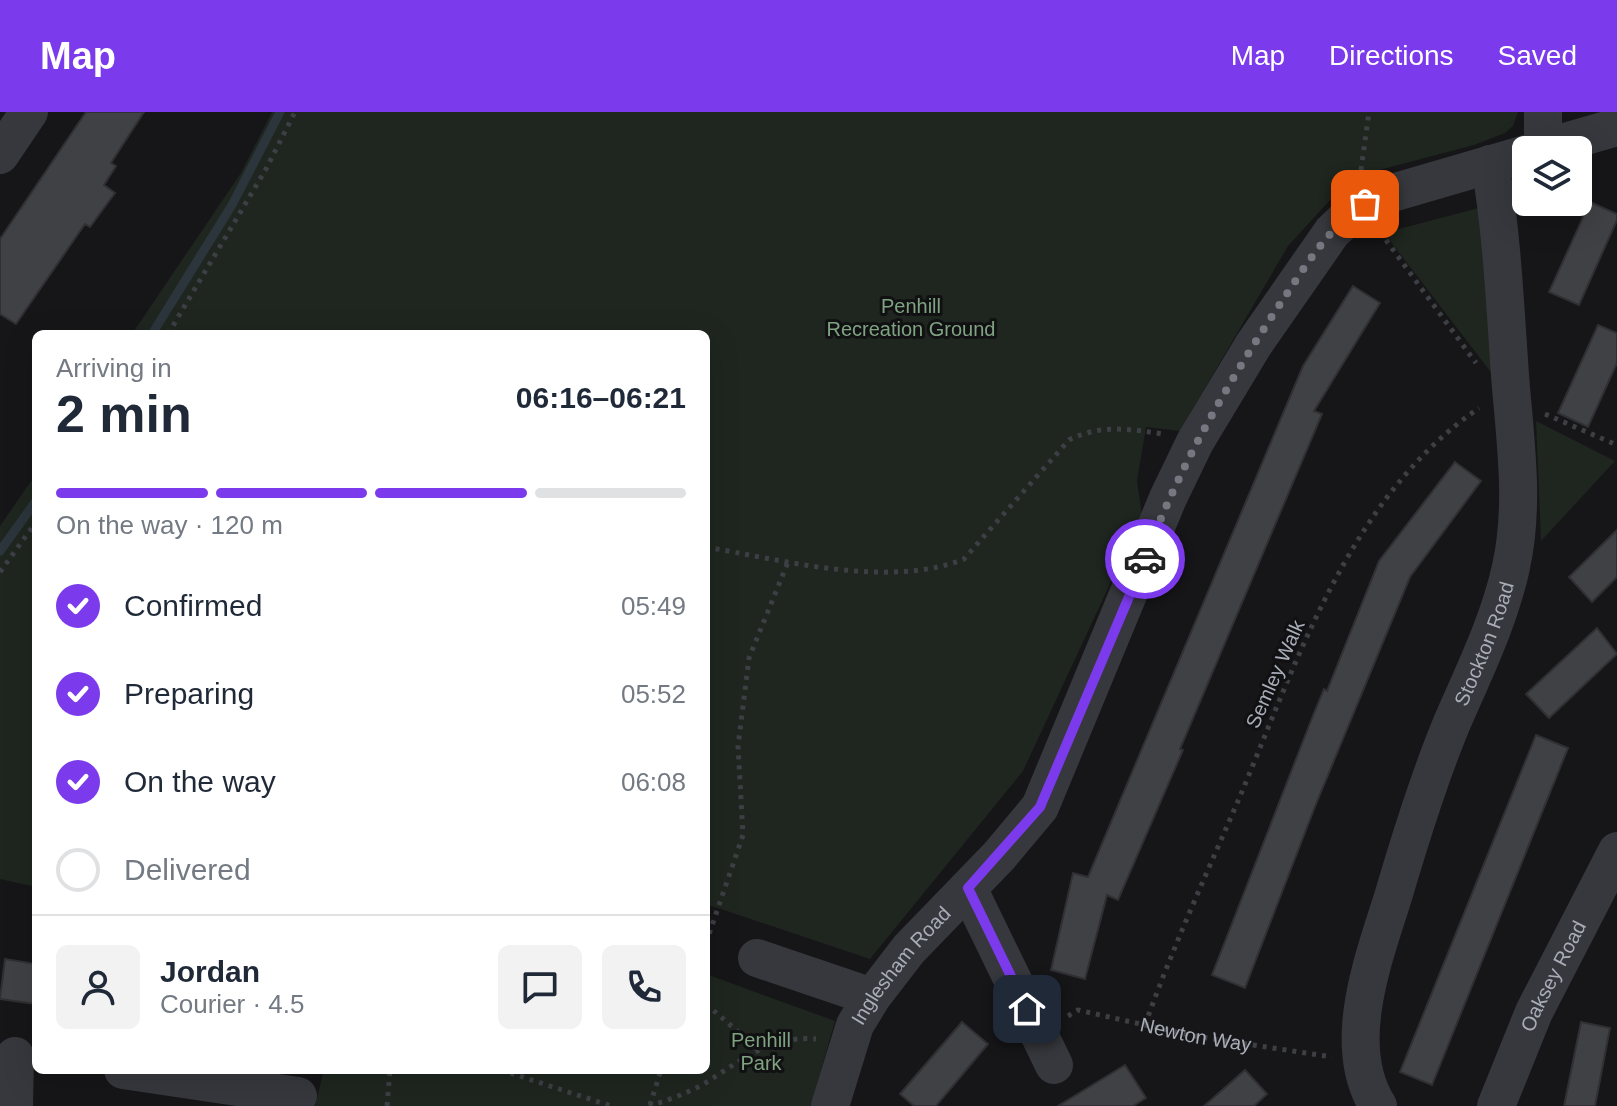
<!DOCTYPE html>
<html lang="en">
<head>
<meta charset="utf-8">
<style>
  body { margin:0; font-family:Arial,sans-serif; background:#f2f2f3; color:#1f2937; height:100vh; display:flex; flex-direction:column; font-size:30px; white-space:nowrap }
  * { box-sizing:border-box; margin:0 }
  p { font-size:26px; color:#747a83 }
  .icon { flex:none; width:44px; height:44px; fill:none; stroke:currentColor; stroke-width:2; stroke-linecap:round; stroke-linejoin:round }
  .map { position:relative; flex:1; overflow:hidden }
  .panel { position:absolute; left:32px; top:218px; width:678px; height:744px; display:flex; flex-direction:column; background:#fff; border-radius:12px; box-shadow:0 8px 32px #0002 }
  .panel>* { flex:none }
  .buttons { position:absolute; left:1512px; top:24px; display:grid; gap:16px }
  .buttons a { display:grid; place-items:center; width:80px; height:80px; border-radius:12px; background:#fff; box-shadow:0 8px 32px #0002; font-size:40px }
  .pin { position:absolute; display:grid; place-items:center; width:68px; height:68px; color:#fff; margin:-34px; border-radius:16px; box-shadow:0 4px 12px #0006 }
  .courier { position:absolute; display:grid; place-items:center; width:80px; height:80px; margin:-40px; border:6px solid #7c3aed; border-radius:50%; background:#fff; color:#222; box-shadow:0 2px 10px #0007 }
  .headline em { font-style:normal; font-weight:700 }
  .headline div { display:flex; flex-direction:column-reverse }
  .headline { display:flex; align-items:center; justify-content:space-between; height:136px; padding:0 24px }
  h1 { font-size:52px; font-weight:700; line-height:60px }
  .bar { display:grid; grid-template-columns:repeat(4,1fr); gap:12px 8px; align-content:center; height:96px; padding:0 24px }
  .bar i { height:10px; border-radius:6px; background:#e0e1e3 }
  .bar .on { background:#7c3aed }
  .bar p { grid-column:span 4 }
  .line { display:flex; align-items:center; gap:20px; padding:0 24px; border-top:2px solid #e0e1e3 }
  .line div { flex:1 }
  .round { display:grid; place-items:center; flex:none; width:84px; height:84px; border-radius:12px; background:#f2f2f3 }
  ol { padding:0 24px; list-style:none }
  li { display:flex; align-items:center; gap:24px; height:88px }
  li p { margin-inline-start:auto }
  li .icon { padding:8px; border-radius:50%; background:#7c3aed; color:#fff; stroke-width:4 }
  li:last-child { color:#747a83 }
  li i { width:44px; height:44px; border:4px solid #e0e1e3; border-radius:50% }
  header { display:flex; align-items:center; gap:48px; box-sizing:border-box; height:112px; padding:0 40px; background:#7c3aed; color:#fff }
  header strong { font-size:38px }
  nav { display:flex; gap:44px; margin-inline-start:auto; font-size:28px }
  .map>svg:first-child { display:block }
  .green { fill:#1e261f }
  .lines { fill:none; stroke-linecap:round; stroke-linejoin:round }
  .stream { stroke:#2c353c; stroke-width:9 }
  .building { fill:#404145; stroke:#303034; stroke-width:2 }
  .path { stroke:#3d3f44; stroke-width:5; stroke-dasharray:4 6; stroke-linecap:butt }
  .minor { stroke:#37383d; stroke-width:38 }
  .done { stroke:#757880; stroke-width:8; stroke-dasharray:0 14.4 }
  .route { stroke:#7c3aed; stroke-width:10 }
  .labels { text-anchor:middle; dominant-baseline:central; stroke-width:6; stroke-linejoin:round; paint-order:stroke }
  .park-label { font-size:20px; fill:#7fa381; stroke:#111113 }
  .street-label { font-size:20px; fill:#a8adb8; stroke:#111113 }
</style>
</head>
<body>
<header>
<strong>Map</strong>
<nav><a>Map</a><a>Directions</a><a>Saved</a></nav>
</header>
<div class="map">
<svg width="1617" height="994" viewBox="0 0 1617 994">
  <rect width="100%" height="100%" fill="#161618"/>
  <path class="green" d="M 272,0 L 1518,0 L 1513,14 L 1505,21 L 1474,33 L 1379,58 L 1331,87 L 1288,134 L 1180,319 L 1146,315 L 1137,369 L 1142,403 L 1023,659 L 870,847 L 706,792 L 706,222 L 132,222 L 241,61 Z
    M 1486,94 L 1500,272 L 1384,121 Z
    M 1536,309 L 1615,349 L 1541,429 Z
    M 36,362 L 36,775 L 0,767 L 0,414 Z
    M 706,862 L 835,909 L 811,994 L 315,994 L 324,958 L 706,958 Z"/>
  <g class="lines">
    <path class="stream" d="M 152,222 L 232,93 L 280,0
      M 0,439 L 36,389"/>
  </g>
  <path class="building" d="M 86,0 L 144,0 L 111,51 L 116,54 L 104,73 L 115,81 L 90,115 L 85,112 L 16,212 L 0,202 L 0,127 Z
    M 1590,90 L 1617,102 L 1617,108 L 1579,193 L 1549,180 Z
    M 1353,174 L 1380,191 L 1314,299 L 1322,302 L 1180,637 L 1183,638 L 1118,788 L 1107,783 L 1085,867 L 1051,858 L 1073,761 L 1088,765 L 1303,254 Z
    M 1598,213 L 1617,221 L 1617,251 L 1588,315 L 1558,301 Z
    M 1455,350 L 1481,369 L 1410,465 L 1316,692 L 1245,876 L 1212,863 L 1314,601 L 1324,577 L 1327,579 L 1379,449 Z
    M 1617,418 L 1617,465 L 1592,490 L 1569,465 Z
    M 1597,516 L 1617,542 L 1549,606 L 1526,582 Z
    M 1536,623 L 1568,636 L 1432,973 L 1400,960 Z
    M 5,847 L 36,852 L 36,892 L 0,887 Z
    M 962,910 L 988,932 L 936,994 L 914,994 L 900,982 Z
    M 1581,910 L 1610,916 L 1604,947 L 1595,994 L 1564,994 Z
    M 1125,953 L 1146,986 L 1133,994 L 1058,994 Z
    M 1245,958 L 1267,982 L 1254,994 L 1204,994 Z"/>
  <g class="lines">
    <g class="path">
      <path d="M 1361,58 L 1369,0"/>
      <path d="M 1380,120 L 1476,251"/>
      <path d="M 168,222 L 266,57 L 295,0"/>
      <path d="M 1545,302 L 1617,333"/>
      <path d="M 706,435 C 782,448 890,477 964,447 L 1069,328 C 1100,312 1130,317 1163,322"/>
      <path d="M 0,460 L 36,410"/>
      <path d="M 706,831 L 743,723 L 738,634 L 749,546 L 788,450"/>
      <path d="M 706,892 L 758,937"/>
      <path id="s1" d="M 1068,904 L 1078,898 L 1194,924 L 1332,945"/>
      <path d="M 1145,913 C 1172,837 1206,763 1238,689 C 1297,550 1349,385 1479,296"/>
      <path d="M 501,958 L 611,994"/>
      <path d="M 650,993 L 661,958"/>
      <path d="M 387,994 L 390,958"/>
      <path d="M 649,994 C 668,988 689,981 707,970 C 741,948 773,923 816,927"/>
    </g>
    <g class="minor">
      <path d="M 1543,0 L 1543,36"/>
      <path d="M 1537,38 L 1617,15"/>
      <path d="M 0,43 L 29,0"/>
      <path d="M 968,776 L 1054,953"/>
      <path d="M 757,846 L 872,885"/>
      <path d="M 123,958 L 298,984"/>
      <path d="M 14,994 L 15,944"/>
      <path id="s2" d="M 830,994 L 855,913 L 872,885 L 909,837 L 999,744 L 1040,695 L 1168,386 L 1195,330 L 1254,232 L 1332,120 L 1355,98 L 1375,86 L 1526,42"/>
      <path id="s3" d="M 1378,994 C 1340,934 1373,848 1393,785 C 1410,727 1428,669 1451,613 C 1473,562 1499,510 1511,455 C 1525,391 1515,328 1510,263 C 1505,192 1502,122 1490,52"/>
      <path id="s4" d="M 1496,994 L 1534,900 L 1617,739"/>
    </g>
  </g>
  <g class="lines">
    <path class="done" d="M 1145,447 C 1179,354 1228,271 1282,189 C 1305,155 1329,114 1365,92"/>
    <path class="route" d="M 1027,897 L 968,776 L 1040,695 L 1145,447"/>
  </g>
  <g class="labels">
    <g class="park-label">
      <text x="911" y="194">Penhill<tspan x="911" dy="23">Recreation Ground</tspan></text>
      <text x="761" y="928">Penhill<tspan x="761" dy="23">Park</tspan></text>
    </g>
    <g class="street-label">
      <text stroke="none"><textPath href="#s3" startOffset="486">Stockton Road</textPath></text>
      <text transform="translate(1275 562) rotate(-66)">Semley Walk</text>
      <text stroke="none"><textPath href="#s2" startOffset="160">Inglesham Road</textPath></text>
      <text stroke="none"><textPath href="#s4" startOffset="142">Oaksey Road</textPath></text>
      <text stroke="none"><textPath href="#s1" startOffset="132">Newton Way</textPath></text>
    </g>
  </g>
</svg>
<div class="buttons">
<a><svg class="icon" aria-label="layers" viewBox="0 0 24 24"><path d="M12 4l9 5-9 5-9-5zM3 14l9 5 9-5"/></svg></a>
</div>
<div class="pin" style="left:1365px;top:92px;background:#ea580c"><svg class="icon" aria-label="bag" viewBox="0 0 24 24"><path d="M5 8h14l-1 12H6zM9 8a3 3 0 0 1 6 0"/></svg></div>
<div class="pin" style="left:1027px;top:897px;background:#1f2937"><svg class="icon" aria-label="home" viewBox="0 0 24 24"><path d="M3 11l9-7 9 7M6 9v11h12V9"/></svg></div>
<div class="courier" style="left:1145px;top:447px"><svg class="icon" aria-label="car" viewBox="0 0 24 24"><path d="M5 17H2v-5l4-1 3-4h7l3 4 3 1v5h-3M9 17h6M6 11h13"/><circle cx="7" cy="17" r="2"/><circle cx="17" cy="17" r="2"/></svg></div>
<section class="panel">
<div class="headline"><div><h1>2 min</h1><p>Arriving in</p></div><em>06:16–06:21</em></div>
<div class="bar"><i class="on"></i><i class="on"></i><i class="on"></i><i></i><p>On the way · 120 m</p></div>
<ol>
<li><svg class="icon" aria-label="check" viewBox="0 0 24 24"><path d="M5 12l5 5 9-10"/></svg>Confirmed<p>05:49</p></li>
<li><svg class="icon" aria-label="check" viewBox="0 0 24 24"><path d="M5 12l5 5 9-10"/></svg>Preparing<p>05:52</p></li>
<li><svg class="icon" aria-label="check" viewBox="0 0 24 24"><path d="M5 12l5 5 9-10"/></svg>On the way<p>06:08</p></li>
<li><i></i>Delivered</li>
</ol>
<div class="line" style="height:144px"><a class="round"><svg class="icon" aria-label="person" viewBox="0 0 24 24"><circle cx="12" cy="8" r="4"/><path d="M4 21q1-7 8-7t8 7"/></svg></a><div><b>Jordan</b><p>Courier · 4.5</p></div><a class="round"><svg class="icon" aria-label="chat" viewBox="0 0 24 24"><path d="M4 5h16v11H9l-5 4z"/></svg></a><a class="round"><svg class="icon" aria-label="phone" viewBox="0 0 24 24"><path d="M5 4h4l2 5-3 2q2 4 5 5l2-3 5 2v4C11 20 4 13 5 4z"/></svg></a></div>
</section>
</div>
</body>
</html>
